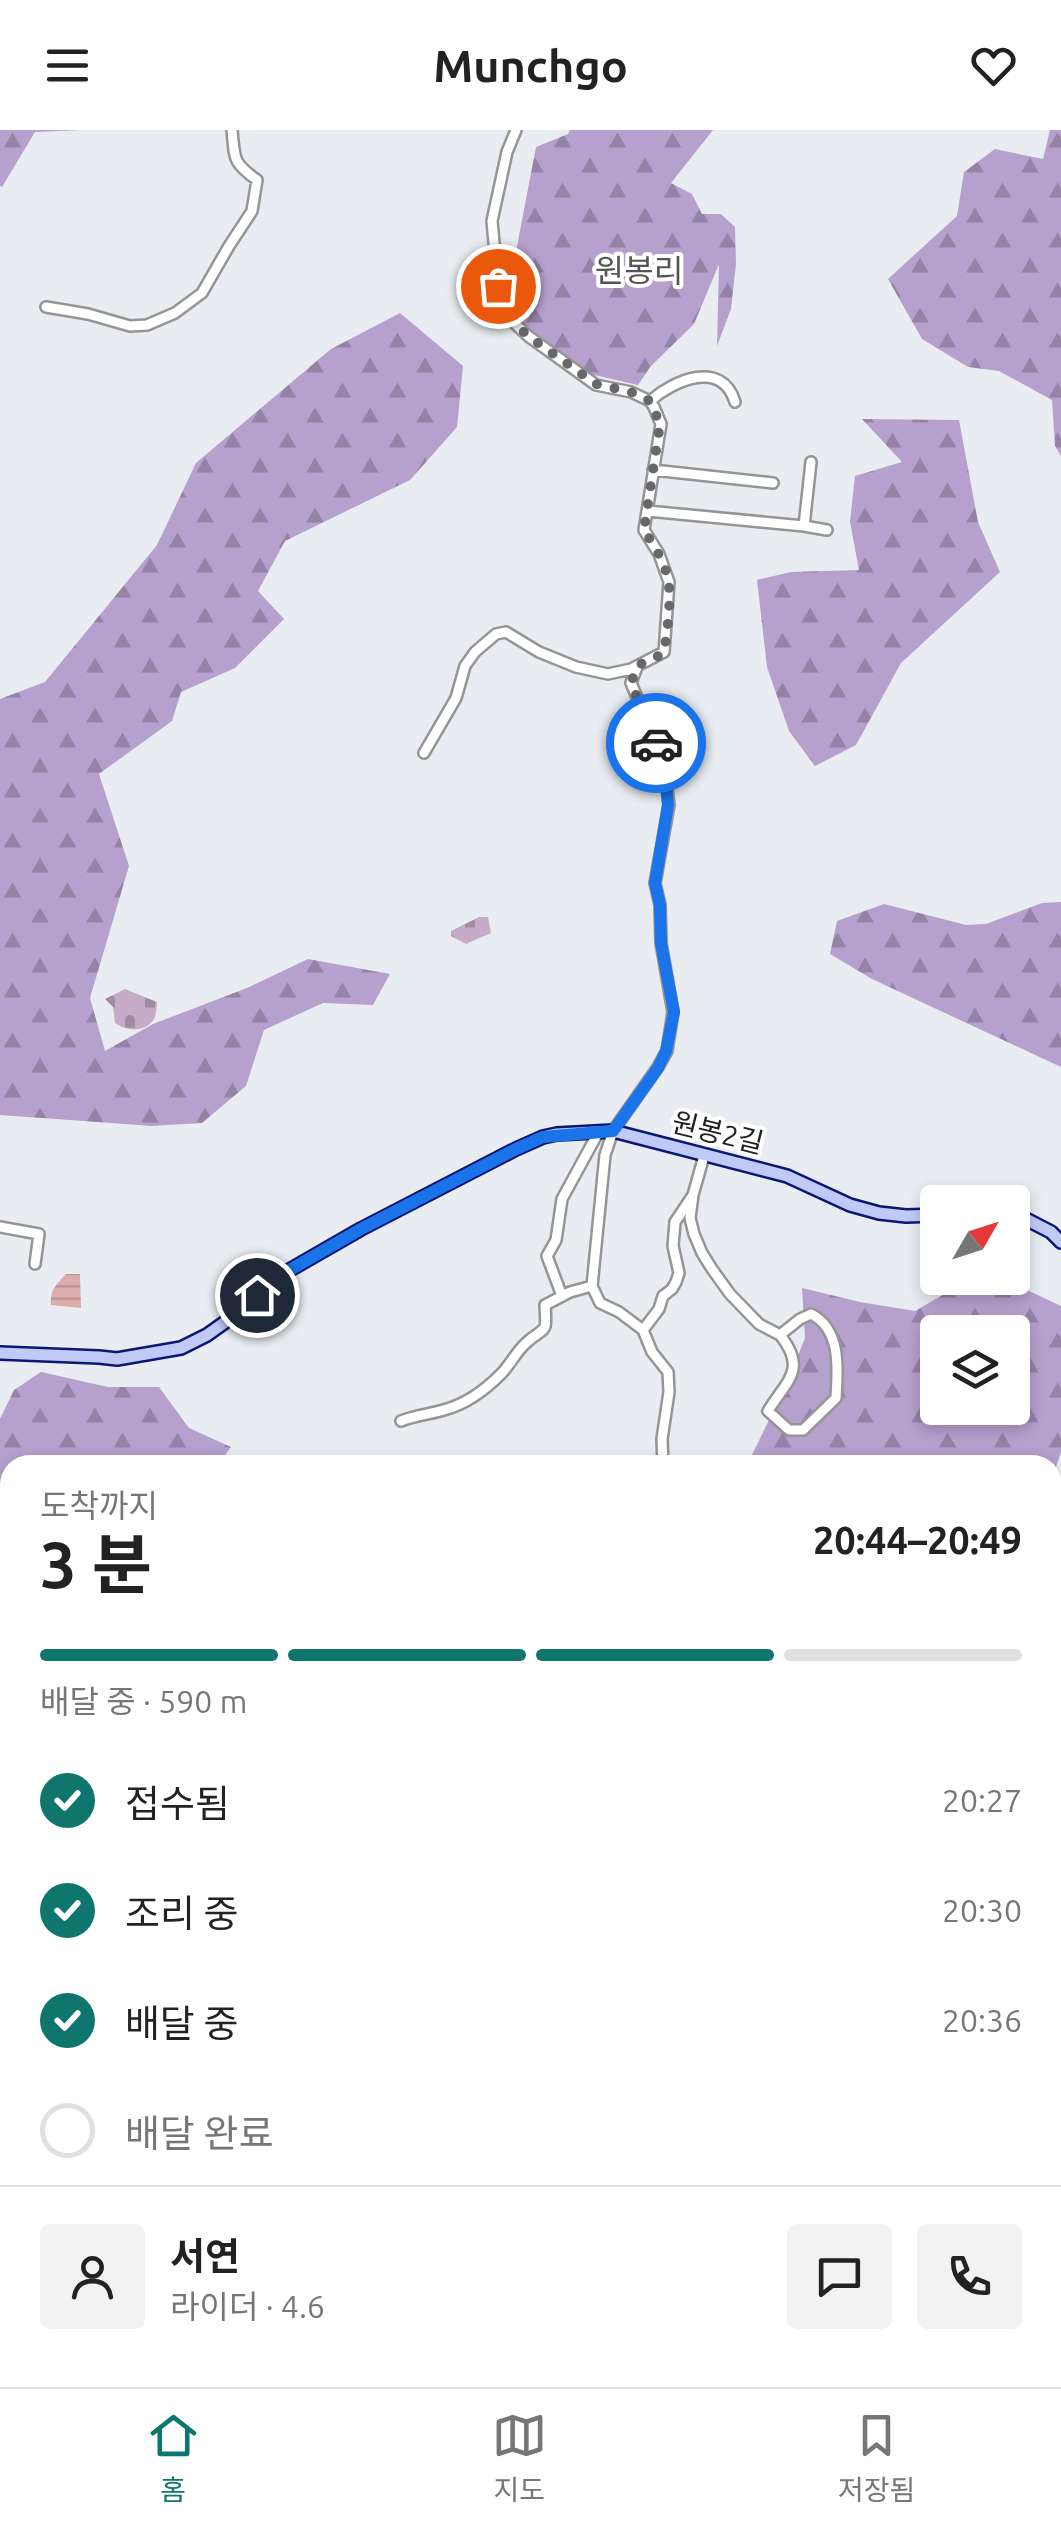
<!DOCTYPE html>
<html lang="ko">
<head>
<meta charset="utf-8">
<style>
  body { margin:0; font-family:Ubuntu,"Noto Sans KR",sans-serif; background:#f2f2f2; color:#222; height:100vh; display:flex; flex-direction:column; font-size:38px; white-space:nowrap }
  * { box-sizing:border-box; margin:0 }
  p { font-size:32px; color:#767676 }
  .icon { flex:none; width:55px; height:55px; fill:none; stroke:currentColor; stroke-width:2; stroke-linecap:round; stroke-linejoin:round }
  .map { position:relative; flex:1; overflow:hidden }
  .drawer { position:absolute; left:0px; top:1325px; width:1062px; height:932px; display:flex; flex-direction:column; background:#fff; border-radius:30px 30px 0 0; box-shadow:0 5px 15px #0003 }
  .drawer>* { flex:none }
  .needle { width:65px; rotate:51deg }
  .controls { position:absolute; left:920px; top:1055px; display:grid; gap:20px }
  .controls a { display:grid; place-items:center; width:110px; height:110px; border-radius:10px; background:#fff; box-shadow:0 5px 15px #0003; font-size:50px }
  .pin { position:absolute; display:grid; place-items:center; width:85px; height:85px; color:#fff; margin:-42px; border:5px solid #fff; border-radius:50%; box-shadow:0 2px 10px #0007 }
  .courier { position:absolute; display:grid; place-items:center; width:100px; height:100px; margin:-50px; border:8px solid #1a73e8; border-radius:50%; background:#fff; color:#222; box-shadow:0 2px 12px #0007 }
  .head em { font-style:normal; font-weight:700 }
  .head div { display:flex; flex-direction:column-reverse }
  .head { display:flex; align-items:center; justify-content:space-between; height:170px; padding:0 40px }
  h1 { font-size:65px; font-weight:700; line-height:75px }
  .bar { display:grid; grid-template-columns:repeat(4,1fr); gap:15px 10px; align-content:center; height:120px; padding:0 40px }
  .bar i { height:12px; border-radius:8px; background:#e0e0e0 }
  .bar .active { background:#0f766e }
  .bar p { grid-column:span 4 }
  .line { display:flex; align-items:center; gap:25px; padding:0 40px; border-top:2px solid #e0e0e0 }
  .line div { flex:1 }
  .round { display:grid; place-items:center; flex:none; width:105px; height:105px; border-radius:10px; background:#f2f2f2 }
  ol { padding:0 40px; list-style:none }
  li { display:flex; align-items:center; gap:30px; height:110px }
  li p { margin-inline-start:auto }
  li .icon { padding:10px; border-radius:50%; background:#0f766e; color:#fff; stroke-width:4 }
  li:last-child { color:#767676 }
  li i { width:55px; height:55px; border:5px solid #e0e0e0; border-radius:50% }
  header { display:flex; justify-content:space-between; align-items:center; height:130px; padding:0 40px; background:#fff; font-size:45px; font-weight:700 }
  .dock { display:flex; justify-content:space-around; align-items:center; height:140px; border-top:2px solid #e0e0e0; background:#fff; font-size:28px; color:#767676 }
  .dock a { display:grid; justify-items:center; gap:5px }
  .dock .active { color:#0f766e }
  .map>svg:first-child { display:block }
  .forest { fill:url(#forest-firs); fill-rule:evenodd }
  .cemetery { fill:url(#cemetery-stones) }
  .water { fill:url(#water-rules) }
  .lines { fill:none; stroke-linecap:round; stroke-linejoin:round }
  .street-casing { stroke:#959595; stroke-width:14 }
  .secondary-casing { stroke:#0c1775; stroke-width:16 }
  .street { stroke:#fff; stroke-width:9 }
  .secondary { stroke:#c1caf7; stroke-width:11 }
  .done { stroke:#67686a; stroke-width:10; stroke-dasharray:0 18 }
  .route { stroke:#1a73e8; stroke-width:12 }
  .labels { text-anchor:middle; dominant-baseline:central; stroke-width:8; stroke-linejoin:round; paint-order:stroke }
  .street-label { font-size:28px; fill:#212121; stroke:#fff }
  .quarter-label { font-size:32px; fill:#545454; stroke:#fff }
</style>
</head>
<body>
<header><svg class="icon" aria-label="menu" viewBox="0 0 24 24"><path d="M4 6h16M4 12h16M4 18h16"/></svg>Munchgo<svg class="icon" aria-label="heart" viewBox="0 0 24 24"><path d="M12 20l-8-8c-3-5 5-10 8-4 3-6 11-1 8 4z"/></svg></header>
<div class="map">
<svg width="1061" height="2257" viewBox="0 0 1061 2257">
  <defs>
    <pattern id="forest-firs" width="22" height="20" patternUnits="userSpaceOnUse" patternTransform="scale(2.5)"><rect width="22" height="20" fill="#b6a0ce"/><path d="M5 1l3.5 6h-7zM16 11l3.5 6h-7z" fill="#9482a7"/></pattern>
    <pattern id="cemetery-stones" width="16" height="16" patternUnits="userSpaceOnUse" patternTransform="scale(2.5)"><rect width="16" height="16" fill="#c6abc9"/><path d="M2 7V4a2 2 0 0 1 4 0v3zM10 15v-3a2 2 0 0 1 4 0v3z" fill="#a08ba3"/></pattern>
    <pattern id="water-rules" width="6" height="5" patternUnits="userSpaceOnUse" patternTransform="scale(2.5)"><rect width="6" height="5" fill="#dcacac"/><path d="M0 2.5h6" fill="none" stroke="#bc9494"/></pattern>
  </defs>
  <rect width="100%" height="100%" fill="#e9edf1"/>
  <path class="forest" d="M 0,0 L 82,0 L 35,2 L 2,57 L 0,56 Z
    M 570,0 L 713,0 L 671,53 L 692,64 L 702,84 L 721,84 L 735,97 L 736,134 L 731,179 L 717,216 L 719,134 L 694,194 L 651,236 L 638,255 L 590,244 L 530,200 L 513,181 L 505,153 L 514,132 L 536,17 L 568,4 Z
    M 1050,0 L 1061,0 L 1061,326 L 1055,316 L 1052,270 L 999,241 L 968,237 L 922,209 L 888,149 L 957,86 L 964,42 L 995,19 L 1043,29 Z
    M 400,183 L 463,236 L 457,297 L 410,350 L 285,411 L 258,461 L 284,489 L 235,538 L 181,562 L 172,591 L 99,644 L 129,736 L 90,868 L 105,921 L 153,894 L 247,858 L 308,829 L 390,844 L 373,875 L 323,873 L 264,900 L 246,956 L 202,993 L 152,996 L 0,985 L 0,569 L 45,552 L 157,415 L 196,333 L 331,219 Z
    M 862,289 L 959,290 L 978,392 L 1000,442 L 901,533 L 856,615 L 815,636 L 789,601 L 767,537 L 757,450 L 791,442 L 859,440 L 850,392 L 855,346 L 902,332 Z
    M 1061,772 L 1061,937 L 872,849 L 830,824 L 837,791 L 884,774 L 966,795 L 986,794 L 1042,773 Z
    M 972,1148 L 1002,1148 L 1061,1176 L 1061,1322 L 1053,1346 L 1052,1335 L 747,1335 L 788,1251 L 805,1208 L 802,1158 L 860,1172 L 915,1181 ZM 938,1202 L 1012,1202 L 1012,1278 L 938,1278 Z
    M 41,1242 L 108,1257 L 159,1257 L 189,1298 L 231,1317 L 218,1335 L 10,1335 L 10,2248 L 851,2248 L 860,2257 L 0,2257 L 0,1289 L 14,1260 Z
    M 1053,1390 L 1061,1412 L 1061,1915 L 1053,1918 Z
    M 1061,2148 L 1061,2257 L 916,2257 L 929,2248 L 1052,2248 L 1053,2158 Z"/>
  <path class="cemetery" d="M 479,787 L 488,787 L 491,803 L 466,814 L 451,806 L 451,801 Z
    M 125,859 L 157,872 C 157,875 156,886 154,889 C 145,903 126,901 115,893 L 113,877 L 105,869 Z"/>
  <path class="water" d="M 66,1144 L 80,1144 L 81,1178 L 51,1175 C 50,1159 56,1155 66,1144 Z"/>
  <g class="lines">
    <defs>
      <path id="street" d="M 46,177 L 88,184 L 130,196 L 147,195 L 175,183 L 202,163 L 229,116 L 252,81 L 257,50 C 232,32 235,29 232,0
        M 650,271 C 674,250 722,229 735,272
        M 653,340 L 773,353
        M 648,381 L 804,396 L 811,332
        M 804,396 L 827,400
        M 424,623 L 456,568 L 465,536 L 475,522 L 496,504 L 506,502 L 539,522 L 576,537 L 608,544 L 631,539 L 664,522 L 669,452 L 659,424 L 644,400 L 661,294 L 654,277 L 650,271 L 631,262 L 596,255 L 528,206 L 512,191 L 504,176 L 498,156 L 492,91 L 507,22 L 516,0
        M 693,1065 L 690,1088 L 694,1104 L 702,1123 L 712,1139 L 730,1164 L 759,1194 L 780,1205 L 800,1189 L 811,1184 C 841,1199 838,1238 836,1268 L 803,1300 L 789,1300 L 768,1281 C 786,1251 808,1240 780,1205
        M 0,1097 L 39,1104 L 35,1134
        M 592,1156 L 600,1173 L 619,1182 L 643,1200 L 652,1222 L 668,1242 L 669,1262 L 662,1309 L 663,1335
        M 562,1166 L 547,1126 L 556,1110 L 562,1069 L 598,1003
        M 643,1200 L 659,1179 L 663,1166 L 672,1159 L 676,1152 L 679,1143 L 673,1116 L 675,1092 L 693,1065 L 704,1026
        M 401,1291 C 416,1285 432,1284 447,1279 C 468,1273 486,1259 501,1244 C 510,1235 516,1222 526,1213 C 546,1195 547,1206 545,1175 L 570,1162 L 592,1156 L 605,1025 L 613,1001 L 658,937 L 667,921 L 673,882 L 661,813 L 660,775 L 655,753 L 669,675 L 666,650 L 664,632 L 631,553 L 637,537"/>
      <path id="secondary" d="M 1012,1082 L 1051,1102 L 1061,1112
        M 0,1223 L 99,1227 L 117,1229 L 181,1218 L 207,1205 L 228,1190 L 288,1141 L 361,1099 L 516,1019 L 543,1007 L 557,1004 L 613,1001 L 787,1046 L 850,1075 L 879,1083 L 906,1086 L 938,1085"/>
    </defs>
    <use href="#street" class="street-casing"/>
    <use href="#secondary" class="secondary-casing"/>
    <use href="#street" class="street"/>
    <use href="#secondary" class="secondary"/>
  </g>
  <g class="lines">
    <path class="done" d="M 498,156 L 504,176 L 512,191 L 528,206 L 596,254 L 631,262 L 650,271 L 660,294 L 644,400 C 654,416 665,432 668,450 C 672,470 667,502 664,522 L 654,529 L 638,535 L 631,553 L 656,613"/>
    <path class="route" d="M 257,1165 L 288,1141 L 361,1099 L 516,1019 L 543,1007 L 613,1001 L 658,938 L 666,921 L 674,882 L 661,813 L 660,775 L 655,753 L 668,675 L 664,632 L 656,613"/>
  </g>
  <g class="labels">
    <g class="street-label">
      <text transform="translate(718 1002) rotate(14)">원봉2길</text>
    </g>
    <g class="quarter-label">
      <text x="639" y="140">원봉리</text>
    </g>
  </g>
</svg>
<div class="controls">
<a><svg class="needle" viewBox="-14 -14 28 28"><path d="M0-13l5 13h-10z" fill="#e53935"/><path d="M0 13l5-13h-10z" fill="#767676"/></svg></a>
<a><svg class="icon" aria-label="layers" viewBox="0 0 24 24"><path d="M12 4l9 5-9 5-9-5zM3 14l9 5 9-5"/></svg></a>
</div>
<div class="pin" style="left:498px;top:156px;background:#ea580c"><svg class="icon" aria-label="bag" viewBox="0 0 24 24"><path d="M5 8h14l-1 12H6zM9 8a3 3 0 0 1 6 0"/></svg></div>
<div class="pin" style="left:257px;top:1165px;background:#1f2937"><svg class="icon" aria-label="home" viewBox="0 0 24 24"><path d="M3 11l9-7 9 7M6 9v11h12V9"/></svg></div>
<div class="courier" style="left:656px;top:613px"><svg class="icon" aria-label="car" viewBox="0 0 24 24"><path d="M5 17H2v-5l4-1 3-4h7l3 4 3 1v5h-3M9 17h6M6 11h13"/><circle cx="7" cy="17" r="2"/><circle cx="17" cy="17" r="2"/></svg></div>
<section class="drawer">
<div class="head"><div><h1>3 분</h1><p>도착까지</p></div><em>20:44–20:49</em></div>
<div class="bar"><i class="active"></i><i class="active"></i><i class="active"></i><i></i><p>배달 중 · 590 m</p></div>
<ol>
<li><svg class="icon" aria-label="check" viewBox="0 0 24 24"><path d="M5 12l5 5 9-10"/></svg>접수됨<p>20:27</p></li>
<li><svg class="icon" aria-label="check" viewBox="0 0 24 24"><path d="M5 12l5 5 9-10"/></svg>조리 중<p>20:30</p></li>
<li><svg class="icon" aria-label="check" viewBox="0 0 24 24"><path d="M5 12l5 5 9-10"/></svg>배달 중<p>20:36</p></li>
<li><i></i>배달 완료</li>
</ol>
<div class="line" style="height:180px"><a class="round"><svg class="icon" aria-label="person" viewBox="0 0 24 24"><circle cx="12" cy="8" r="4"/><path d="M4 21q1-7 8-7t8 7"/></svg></a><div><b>서연</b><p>라이더 · 4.6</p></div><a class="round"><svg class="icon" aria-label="chat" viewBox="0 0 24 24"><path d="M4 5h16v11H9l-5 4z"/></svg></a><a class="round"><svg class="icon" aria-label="phone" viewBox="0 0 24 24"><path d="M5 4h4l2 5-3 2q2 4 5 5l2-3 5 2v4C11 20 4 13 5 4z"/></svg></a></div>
</section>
</div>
<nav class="dock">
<a class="active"><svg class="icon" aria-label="home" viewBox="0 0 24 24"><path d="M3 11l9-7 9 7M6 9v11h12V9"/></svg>홈</a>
<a><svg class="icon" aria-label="map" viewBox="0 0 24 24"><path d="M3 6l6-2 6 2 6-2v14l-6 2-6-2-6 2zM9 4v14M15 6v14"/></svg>지도</a>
<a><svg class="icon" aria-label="saved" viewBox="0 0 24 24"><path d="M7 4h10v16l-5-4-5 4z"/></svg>저장됨</a>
</nav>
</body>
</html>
